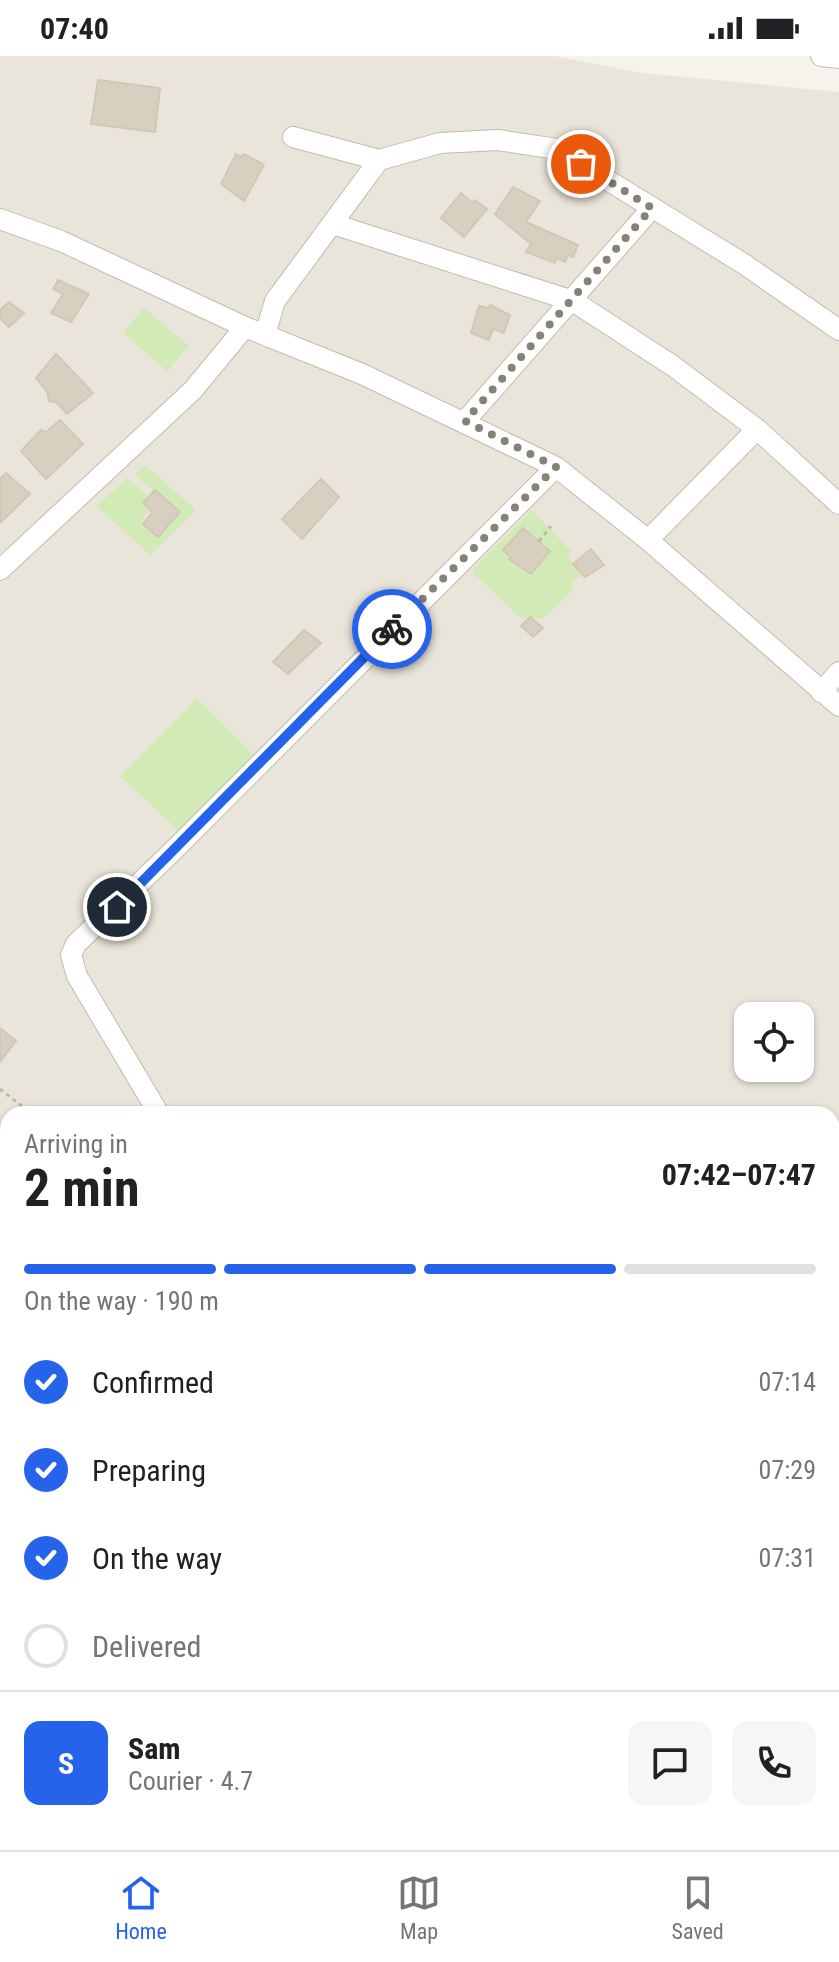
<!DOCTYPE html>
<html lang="en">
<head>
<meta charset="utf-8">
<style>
  body { margin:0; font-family:"Roboto Condensed",sans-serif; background:#f6f6f6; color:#202124; height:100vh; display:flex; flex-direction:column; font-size:30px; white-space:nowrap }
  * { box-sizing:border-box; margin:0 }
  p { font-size:26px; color:#757577 }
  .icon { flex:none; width:44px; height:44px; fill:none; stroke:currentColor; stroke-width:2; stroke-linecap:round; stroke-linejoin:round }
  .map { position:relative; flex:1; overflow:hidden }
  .details { position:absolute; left:0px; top:1050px; width:840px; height:744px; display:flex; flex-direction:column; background:#fff; border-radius:24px 24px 0 0; box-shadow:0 2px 6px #0004 }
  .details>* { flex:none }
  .controls { position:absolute; left:734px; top:946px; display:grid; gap:16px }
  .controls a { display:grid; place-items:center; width:80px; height:80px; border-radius:16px; background:#fff; box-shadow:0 2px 6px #0004; font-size:40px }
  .pin { position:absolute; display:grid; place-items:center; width:68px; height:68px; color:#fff; margin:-34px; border:4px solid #fff; border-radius:50%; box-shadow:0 2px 8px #0007 }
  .courier { position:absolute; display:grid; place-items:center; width:80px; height:80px; margin:-40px; border:6px solid #2563eb; border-radius:50%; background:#fff; color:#222; box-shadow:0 2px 10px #0007 }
  .summary em { font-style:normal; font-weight:700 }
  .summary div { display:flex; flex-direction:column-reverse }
  .summary { display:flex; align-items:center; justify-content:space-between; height:136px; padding:0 24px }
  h1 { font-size:52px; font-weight:700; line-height:60px }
  .bar { display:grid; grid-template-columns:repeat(4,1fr); gap:12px 8px; align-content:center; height:96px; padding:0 24px }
  .bar i { height:10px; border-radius:6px; background:#e0e0e0 }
  .bar .active { background:#2563eb }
  .bar p { grid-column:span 4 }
  .line { display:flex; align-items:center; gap:20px; padding:0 24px; border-top:2px solid #e0e0e0 }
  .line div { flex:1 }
  .round { display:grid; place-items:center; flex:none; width:84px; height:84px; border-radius:16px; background:#f6f6f6 }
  ol { padding:0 24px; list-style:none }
  li { display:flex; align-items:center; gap:24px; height:88px }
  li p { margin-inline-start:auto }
  li .icon { padding:8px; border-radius:50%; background:#2563eb; color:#fff; stroke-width:4 }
  li:last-child { color:#757577 }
  li i { width:44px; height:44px; border:4px solid #e0e0e0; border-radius:50% }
  .status { display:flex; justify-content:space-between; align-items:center; height:56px; padding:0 40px; background:#fff; direction:ltr }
  .status svg { height:22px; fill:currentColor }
  .dock { display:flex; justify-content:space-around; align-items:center; height:112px; border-top:2px solid #e0e0e0; background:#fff; font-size:22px; color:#757577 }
  .dock a { display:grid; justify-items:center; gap:4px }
  .dock .active { color:#2563eb }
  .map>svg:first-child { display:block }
  .residential { fill:#eae5da; fill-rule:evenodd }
  .green { fill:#d2eab5 }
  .building { fill:#d8cfc1; stroke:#d3c7b4; stroke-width:2 }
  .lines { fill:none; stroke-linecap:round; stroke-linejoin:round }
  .minor-casing { stroke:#c2bbae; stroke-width:22 }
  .major-casing { stroke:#e6c16a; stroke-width:26 }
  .path { stroke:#c4b79f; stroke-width:3; stroke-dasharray:4 4; stroke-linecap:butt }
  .minor { stroke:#fff; stroke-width:20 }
  .major { stroke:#ffe39c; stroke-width:24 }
  .done { stroke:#878178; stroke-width:8; stroke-dasharray:0 14.4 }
  .route { stroke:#2563eb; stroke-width:10 }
</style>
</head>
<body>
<div class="status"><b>07:40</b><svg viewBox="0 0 49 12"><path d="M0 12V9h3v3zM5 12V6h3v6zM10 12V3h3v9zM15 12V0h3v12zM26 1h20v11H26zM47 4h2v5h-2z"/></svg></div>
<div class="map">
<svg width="839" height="1794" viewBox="0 0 839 1794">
  <rect width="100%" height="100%" fill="#f6f3ec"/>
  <path class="residential" d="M 0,0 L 554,0 L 642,17 L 839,36 L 839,1794 L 0,1794 ZM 748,960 L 800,960 L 800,1012 L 748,1012 ZM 8,1058 L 832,1058 L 832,1786 L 8,1786 Z"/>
  <path class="green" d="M 144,252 L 189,290 L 167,315 L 123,277 Z
    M 145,409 L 196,454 L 150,499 L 96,450 L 127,423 L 149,440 L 151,454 L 140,465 L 158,481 L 179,456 L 135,418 Z
    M 532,454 L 571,495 L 567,500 L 583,518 L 572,527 L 573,534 L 542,563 L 520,561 L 471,515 Z
    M 197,642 L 255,701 L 181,777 L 120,720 Z"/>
  <path class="building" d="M 98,24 L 160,32 L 155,76 L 91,68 Z
    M 236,98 L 241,101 L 244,98 L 264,109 L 244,145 L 221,128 Z
    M 513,131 L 540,145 L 526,166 L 578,189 L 573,201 L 568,199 L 565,206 L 556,202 L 555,207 L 526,196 L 531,188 L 495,158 Z
    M 461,137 L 472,147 L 475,144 L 487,153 L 464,181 L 441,162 Z
    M 58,224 L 89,238 L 71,266 L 51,257 L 63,238 L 53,233 Z
    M 9,246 L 24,257 L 9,271 L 0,262 L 0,254 Z
    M 490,249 L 510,259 L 504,277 L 493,273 L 489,284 L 471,277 L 479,250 L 489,252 Z
    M 56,298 L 93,337 L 67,358 L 56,346 L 49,345 L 47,335 L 36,322 Z
    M 60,364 L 83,388 L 46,423 L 21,395 L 41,374 L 46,376 Z
    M 6,417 L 30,438 L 0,467 L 0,423 Z
    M 321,423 L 339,441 L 302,483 L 282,463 Z
    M 155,434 L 180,456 L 158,481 L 143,468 L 153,456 L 143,447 Z
    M 523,472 L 550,495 L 531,518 L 509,503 L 511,501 L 503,494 Z
    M 591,493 L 604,509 L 585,521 L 573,508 Z
    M 530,561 L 543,572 L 533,581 L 521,570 Z
    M 304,574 L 321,587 L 288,618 L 273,606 Z
    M 0,972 L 16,985 L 0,1006 Z"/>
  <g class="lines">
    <defs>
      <path id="minor" d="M 821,0 L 839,2
        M 293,81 L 379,104 L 440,87 L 498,84 L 557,93 L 744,208 L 839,274
        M 0,163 L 61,185 L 245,271 L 362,318 L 556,411 L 648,484 L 839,650
        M 333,168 L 573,245 L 673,310 L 757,373 L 839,448
        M 269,281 L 267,272 L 275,245 L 379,104
        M 465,365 L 652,152
        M 648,484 L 757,373
        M 0,514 L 193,334 L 245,271
        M 821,636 L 839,616
        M 159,1058 L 77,920 L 71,899 L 76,888 L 175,793 L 556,411
        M 832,1347 L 839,1355
        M 0,1484 L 8,1468
        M 0,1698 L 8,1714
        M 53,1794 L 64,1786"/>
      <path id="major" d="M 832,1724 L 839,1722
        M 832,1762 L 839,1760
        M 557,1794 L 589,1786
        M 700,1794 L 733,1786"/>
    </defs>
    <use href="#minor" class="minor-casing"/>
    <use href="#major" class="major-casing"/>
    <path class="path" d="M 539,485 L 551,470
      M 0,1033 L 32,1058"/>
    <use href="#minor" class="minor"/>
    <use href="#major" class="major"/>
  </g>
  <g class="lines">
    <path class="done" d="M 392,573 L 556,411 L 465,365 L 652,152 L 581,108"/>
    <path class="route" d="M 117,851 L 392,573"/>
  </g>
</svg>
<div class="controls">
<a><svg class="icon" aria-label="locate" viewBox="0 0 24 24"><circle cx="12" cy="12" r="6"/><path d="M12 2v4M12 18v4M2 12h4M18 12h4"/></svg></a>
</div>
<div class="pin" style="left:581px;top:108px;background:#ea580c"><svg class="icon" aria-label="bag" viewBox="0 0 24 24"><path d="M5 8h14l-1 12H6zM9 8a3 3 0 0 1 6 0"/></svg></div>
<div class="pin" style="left:117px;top:851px;background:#1f2937"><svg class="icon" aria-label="home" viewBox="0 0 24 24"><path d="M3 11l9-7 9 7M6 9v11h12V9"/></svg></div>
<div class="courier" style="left:392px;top:573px"><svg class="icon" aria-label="bike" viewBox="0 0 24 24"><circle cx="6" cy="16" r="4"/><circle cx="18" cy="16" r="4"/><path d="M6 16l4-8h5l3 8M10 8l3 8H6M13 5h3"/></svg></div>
<section class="details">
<div class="summary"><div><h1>2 min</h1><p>Arriving in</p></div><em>07:42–07:47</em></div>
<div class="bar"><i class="active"></i><i class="active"></i><i class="active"></i><i></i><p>On the way · 190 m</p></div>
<ol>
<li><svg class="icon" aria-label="check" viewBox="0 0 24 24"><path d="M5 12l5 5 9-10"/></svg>Confirmed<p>07:14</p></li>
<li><svg class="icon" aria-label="check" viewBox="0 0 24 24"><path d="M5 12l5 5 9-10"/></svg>Preparing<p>07:29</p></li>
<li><svg class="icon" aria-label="check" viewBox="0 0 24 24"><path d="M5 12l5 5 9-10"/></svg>On the way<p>07:31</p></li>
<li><i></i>Delivered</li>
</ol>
<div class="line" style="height:144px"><b class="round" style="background:#2563eb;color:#fff">S</b><div><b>Sam</b><p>Courier · 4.7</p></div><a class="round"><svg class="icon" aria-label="chat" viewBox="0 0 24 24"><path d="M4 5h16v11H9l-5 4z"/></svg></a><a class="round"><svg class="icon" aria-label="phone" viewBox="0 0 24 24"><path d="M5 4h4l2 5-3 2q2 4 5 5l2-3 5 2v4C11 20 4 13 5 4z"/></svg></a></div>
</section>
</div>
<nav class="dock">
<a class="active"><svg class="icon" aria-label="home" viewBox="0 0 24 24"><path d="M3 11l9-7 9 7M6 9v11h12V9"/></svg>Home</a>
<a><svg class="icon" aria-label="map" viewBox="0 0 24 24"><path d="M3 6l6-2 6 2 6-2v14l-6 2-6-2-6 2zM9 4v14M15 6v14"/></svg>Map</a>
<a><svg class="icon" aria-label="saved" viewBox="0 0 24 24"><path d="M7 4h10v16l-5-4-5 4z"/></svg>Saved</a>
</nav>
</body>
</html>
